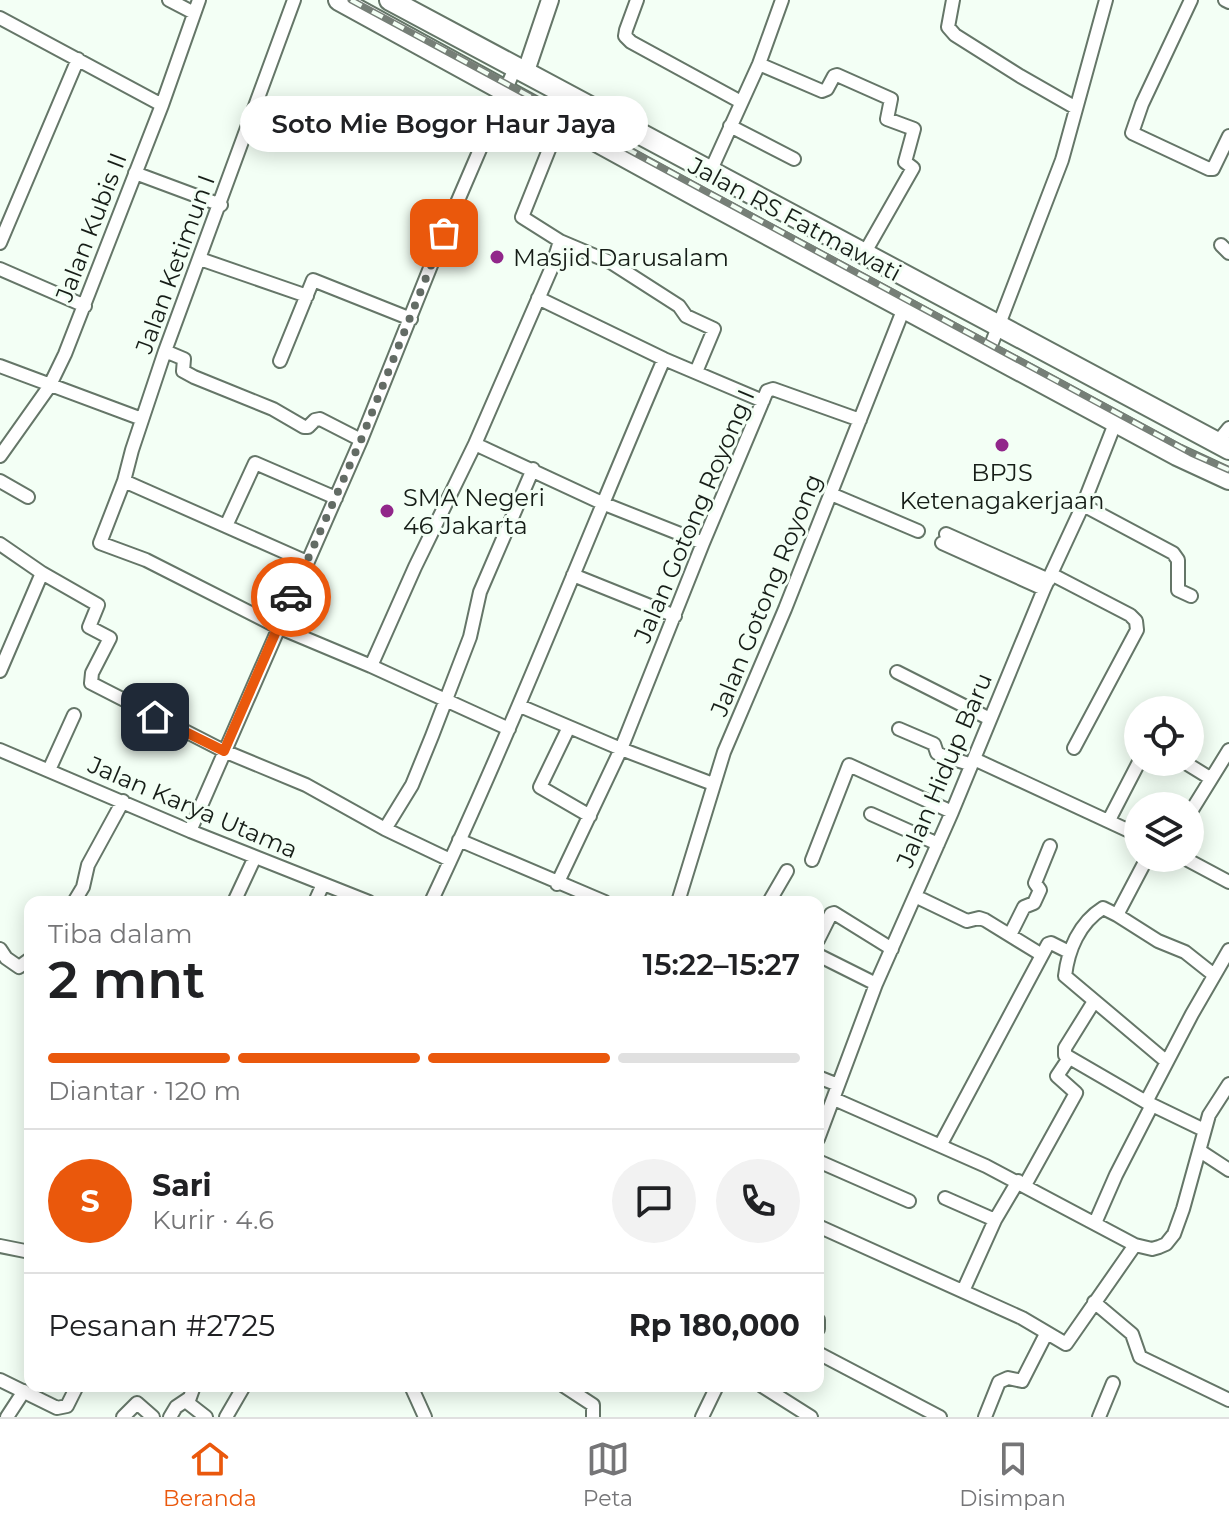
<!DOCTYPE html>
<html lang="id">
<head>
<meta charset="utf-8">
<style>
  body { margin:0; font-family:Montserrat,sans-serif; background:#f2f2f2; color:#202124; height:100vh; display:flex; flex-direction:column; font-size:30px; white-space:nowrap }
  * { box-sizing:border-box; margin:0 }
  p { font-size:26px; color:#757577 }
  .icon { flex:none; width:44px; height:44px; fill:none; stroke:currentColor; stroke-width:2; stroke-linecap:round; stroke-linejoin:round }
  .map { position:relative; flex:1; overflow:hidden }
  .panel { position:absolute; left:24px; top:896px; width:800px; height:496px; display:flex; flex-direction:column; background:#fff; border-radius:16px; box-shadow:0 4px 20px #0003 }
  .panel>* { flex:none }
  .controls { position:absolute; left:1124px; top:696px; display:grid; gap:16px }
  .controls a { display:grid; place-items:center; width:80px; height:80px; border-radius:50%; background:#fff; box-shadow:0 4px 20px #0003; font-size:40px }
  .pin { position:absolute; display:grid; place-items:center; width:68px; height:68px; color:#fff; margin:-34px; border-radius:16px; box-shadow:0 4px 12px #0006 }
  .courier { position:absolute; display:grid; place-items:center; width:80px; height:80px; margin:-40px; border:6px solid #ea580c; border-radius:50%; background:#fff; color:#222; box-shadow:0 2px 10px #0007 }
  .bubble { position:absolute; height:56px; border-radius:28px; background:#fff; box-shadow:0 4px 20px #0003; font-size:26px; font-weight:600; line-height:56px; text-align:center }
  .headline em { font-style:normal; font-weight:600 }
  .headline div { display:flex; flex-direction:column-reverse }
  .headline { display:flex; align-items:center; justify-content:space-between; height:136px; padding:0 24px }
  h1 { font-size:52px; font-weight:600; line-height:60px }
  .bar { display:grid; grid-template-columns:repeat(4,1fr); gap:12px 8px; align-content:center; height:96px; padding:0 24px }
  .bar i { height:10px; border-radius:6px; background:#e0e0e0 }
  .bar .on { background:#ea580c }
  .bar p { grid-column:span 4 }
  .line { display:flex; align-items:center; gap:20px; padding:0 24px; border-top:2px solid #e0e0e0 }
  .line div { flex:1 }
  .round { display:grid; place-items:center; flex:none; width:84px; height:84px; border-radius:42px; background:#f2f2f2 }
  .tab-bar { display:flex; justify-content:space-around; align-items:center; height:112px; border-top:2px solid #e0e0e0; background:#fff; font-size:22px; color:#757577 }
  .tab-bar a { display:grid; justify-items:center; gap:4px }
  .tab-bar .on { color:#ea580c }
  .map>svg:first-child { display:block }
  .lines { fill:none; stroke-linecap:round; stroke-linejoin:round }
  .minor-casing { stroke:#657668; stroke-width:16 }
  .tertiary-casing { stroke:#657668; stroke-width:20 }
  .primary-casing { stroke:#657668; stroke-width:24 }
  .minor { stroke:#fff; stroke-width:12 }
  .tertiary { stroke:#fff; stroke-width:16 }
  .primary { stroke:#fff; stroke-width:20 }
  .rail-casing { stroke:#767f77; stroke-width:7 }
  .rail { stroke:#f3fff5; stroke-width:4; stroke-dasharray:12; stroke-linecap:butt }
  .done { stroke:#636c65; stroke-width:8; stroke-dasharray:0 14.4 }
  .route { stroke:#ea580c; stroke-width:10 }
  .poi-dot { fill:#91278a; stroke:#f3fff5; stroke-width:3 }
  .labels { text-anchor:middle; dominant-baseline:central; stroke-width:6; stroke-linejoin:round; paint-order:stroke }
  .street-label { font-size:24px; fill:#161d17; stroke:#f3fff5 }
  .poi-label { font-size:24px; fill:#161d17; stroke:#f3fff5; text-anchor:start }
</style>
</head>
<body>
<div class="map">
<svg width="1229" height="1417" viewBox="0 0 1229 1417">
  <rect width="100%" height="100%" fill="#f3fff5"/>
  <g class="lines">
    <defs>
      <path id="minor" d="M 169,0 L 194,13
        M 294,0 L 165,351 L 132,450 L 124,481 L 100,543 L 146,560 L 278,627 L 371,666 L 509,729
        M 637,0 L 626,30 L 625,36 L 631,42 L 741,102
        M 953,0 L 948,27 L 955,35 L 1020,76 L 1076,108
        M 1191,0 L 1142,104 L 1132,133 L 1209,169 L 1213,169 L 1229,136
        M 1225,0 L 1229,2
        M 0,18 L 162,105
        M 759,64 L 822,91 L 827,89 L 834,76 L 837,75 L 891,99 L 887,119 L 914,129 L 905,162 L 913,168 L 864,254
        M 730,126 L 794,159
        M 710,172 L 759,64 L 782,0
        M 135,173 L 221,205
        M 560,241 L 612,263 L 679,306 L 686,316 L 714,329 L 696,372
        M 0,243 L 78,59
        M 1221,245 L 1229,253
        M 200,259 L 307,296
        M 0,269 L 85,306
        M 538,298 L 664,359 L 763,401
        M 165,351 L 184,359 L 183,371 L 194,377 L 273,409 L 304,427 L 308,427 L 315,420 L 320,419 L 361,440
        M 988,353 L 1062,160 L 1106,0
        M 280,361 L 313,280 L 411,319
        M 0,366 L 142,419
        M 475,444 L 602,503 L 703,543
        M 1216,444 L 1229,428
        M 0,456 L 49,387 L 65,354 L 162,105 L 199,0
        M 0,481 L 28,497
        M 124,481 L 307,562
        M 831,494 L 918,531
        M 1083,505 L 1173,553 L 1178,560 L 1178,590 L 1191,596
        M 226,526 L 255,463 L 336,498
        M 946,534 L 1049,580
        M 942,543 L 1044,589
        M 0,544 L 42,573 L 98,605 L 89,627 L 110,638 L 92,673 L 91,683 L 224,751 L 306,785 L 385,829 L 450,860
        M 1051,574 L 1130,615 L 1136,621 L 1137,630 L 1074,748
        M 573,575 L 675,616
        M 371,666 L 415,567 L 475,444 L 552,267 L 560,241 L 522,217 L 560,122
        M 0,671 L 42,573
        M 897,672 L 990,719
        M 520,706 L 621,749 L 713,784
        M 569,727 L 540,787 L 590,816
        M 899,729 L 934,744 L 937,753 C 947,759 960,760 971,765
        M 0,750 L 190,831 L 369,902
        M 974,759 L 1138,835
        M 1184,762 L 1210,778
        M 49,770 L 74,715
        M 1190,813 L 1229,750
        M 871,814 L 938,844
        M 1109,820 L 1139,762
        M 385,829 L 412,785 L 432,736 L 470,637 L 480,592 L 533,469
        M 190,831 L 361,440 L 444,233 L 515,68
        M 459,840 L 605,902
        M 1147,858 L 1117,915 L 1103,908 C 1079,923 1068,950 1065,976 L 1167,1062
        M 1184,858 L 1229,882
        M 812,860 L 849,765 L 952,812
        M 557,884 L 621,749 L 703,543 L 767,391 L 773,389 L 860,420
        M 915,896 L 967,921 L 979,918 L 985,920 L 1042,955
        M 74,902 L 83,887 L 88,865 L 123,801
        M 234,902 L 255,857
        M 315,902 L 323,884
        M 431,902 C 515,724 586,540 664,359
        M 678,902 L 724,752 L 785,609 L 904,308
        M 769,902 L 787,871
        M 1117,915 L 1158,941 L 1185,952 L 1214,975
        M 1010,935 L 1024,907 L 1034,903 L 1040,890 L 1035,883 L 1050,846
        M 818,940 L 831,914 L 834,913 L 892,949
        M 0,949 L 6,958 L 19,967 L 30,959
        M 818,955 L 876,984
        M 1093,1003 L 1065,1048 L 1065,1055 L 1146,1102 L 1204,1130
        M 818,1077 L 838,1085
        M 834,1099 L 986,1166 L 1135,1245 L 1152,1249 L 1159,1247 L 1166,1244 L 1174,1234 L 1183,1209 L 1209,1115 L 1229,1084
        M 1146,1102 L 1192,1014 L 1229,950
        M 818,1139 L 876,984 L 952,812 L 1044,589 L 1083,505 L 1116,421
        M 941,1144 L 1048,944 L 1051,943 L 1069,952
        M 1200,1151 L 1229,1170
        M 818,1161 L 909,1201
        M 1025,1185 L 1076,1093 L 1057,1076 L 1069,1058
        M 945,1198 L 995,1220
        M 1095,1223 L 1116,1175 L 1152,1105
        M 818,1226 L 1022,1318 L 1066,1344 L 1135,1245
        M 0,1246 L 30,1252
        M 963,1291 L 995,1220 L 1018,1181
        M 1094,1302 L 1132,1334 L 1140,1357 L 1229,1400
        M 818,1320 L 818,1329
        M 818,1353 L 940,1417
        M 0,1380 L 57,1408 L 67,1406 L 77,1386
        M 194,1386 L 188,1403 L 206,1417
        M 411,1386 L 425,1417
        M 564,1386 L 593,1405 L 593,1417
        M 762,1386 L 811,1417
        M 7,1417 L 24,1391
        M 123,1417 L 137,1403 L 153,1417
        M 170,1417 L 176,1407 L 188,1399
        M 226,1417 L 244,1386
        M 702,1417 L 717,1386
        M 985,1417 L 999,1382 L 1008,1378 L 1022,1381 L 1046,1334
        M 1099,1417 L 1113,1383"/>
      <path id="tertiary" d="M 525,74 L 550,0"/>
      <path id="primary" d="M 339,0 L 702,199 L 1177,455 L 1229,479
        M 390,0 L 1229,449"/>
    </defs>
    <use href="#minor" class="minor-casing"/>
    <use href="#tertiary" class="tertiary-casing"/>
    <use href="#primary" class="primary-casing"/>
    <use href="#minor" class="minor"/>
    <use href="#tertiary" class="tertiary"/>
    <use href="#primary" class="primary"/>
    <defs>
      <path id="rail" d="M 351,0 L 1191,453 L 1229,470"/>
    </defs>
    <use href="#rail" class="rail-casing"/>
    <use href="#rail" class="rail"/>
  </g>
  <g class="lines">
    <path class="done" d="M 291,597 L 361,440 L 444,233"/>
    <path class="route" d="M 155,717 L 224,751 L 291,597"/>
  </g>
  <g class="poi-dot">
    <circle cx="497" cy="257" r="8"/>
    <circle cx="1002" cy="445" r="8"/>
    <circle cx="387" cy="511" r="8"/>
  </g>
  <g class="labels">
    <g class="street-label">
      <text transform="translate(795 219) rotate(28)">Jalan RS Fatmawati</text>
      <text transform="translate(91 227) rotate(-69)">Jalan Kubis II</text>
      <text transform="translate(175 264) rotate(-70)">Jalan Ketimun I</text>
      <text transform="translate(694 516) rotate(-67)">Jalan Gotong Royong I</text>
      <text transform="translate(766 595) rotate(-68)">Jalan Gotong Royong</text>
      <text transform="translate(944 770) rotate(-67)">Jalan Hidup Baru</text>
      <text transform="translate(193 807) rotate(23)">Jalan Karya Utama</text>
    </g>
    <g class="poi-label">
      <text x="513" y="257">Masjid Darusalam</text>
      <text x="1002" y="472" text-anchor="middle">BPJS<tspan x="1002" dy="28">Ketenagakerjaan</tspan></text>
      <text x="403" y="497">SMA Negeri<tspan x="403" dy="28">46 Jakarta</tspan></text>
    </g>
  </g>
</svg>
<div class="controls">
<a><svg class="icon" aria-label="locate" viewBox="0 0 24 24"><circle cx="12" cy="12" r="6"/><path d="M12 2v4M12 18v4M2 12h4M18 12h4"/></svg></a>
<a><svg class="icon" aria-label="layers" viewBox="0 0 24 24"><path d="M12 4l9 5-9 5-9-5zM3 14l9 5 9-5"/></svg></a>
</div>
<div class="pin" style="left:444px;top:233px;background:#ea580c"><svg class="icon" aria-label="bag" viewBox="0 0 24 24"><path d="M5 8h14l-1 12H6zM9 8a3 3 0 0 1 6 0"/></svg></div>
<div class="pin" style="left:155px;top:717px;background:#1f2937"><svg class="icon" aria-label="home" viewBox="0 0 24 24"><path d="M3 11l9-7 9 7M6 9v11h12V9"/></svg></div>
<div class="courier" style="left:291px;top:597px"><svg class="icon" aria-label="car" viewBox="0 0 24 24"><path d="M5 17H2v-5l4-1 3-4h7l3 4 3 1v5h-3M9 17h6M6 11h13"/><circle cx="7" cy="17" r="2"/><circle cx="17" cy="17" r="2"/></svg></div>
<div class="bubble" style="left:240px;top:96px;width:408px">Soto Mie Bogor Haur Jaya</div>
<section class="panel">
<div class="headline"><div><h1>2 mnt</h1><p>Tiba dalam</p></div><em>15:22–15:27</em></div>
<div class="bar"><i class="on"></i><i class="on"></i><i class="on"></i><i></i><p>Diantar · 120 m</p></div>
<div class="line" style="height:144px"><b class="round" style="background:#ea580c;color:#fff">S</b><div><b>Sari</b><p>Kurir · 4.6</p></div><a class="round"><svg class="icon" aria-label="chat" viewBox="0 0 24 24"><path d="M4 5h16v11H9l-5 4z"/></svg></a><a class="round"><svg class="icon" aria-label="phone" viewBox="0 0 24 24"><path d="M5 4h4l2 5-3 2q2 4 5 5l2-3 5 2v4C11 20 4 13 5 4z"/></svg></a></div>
<div class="line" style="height:104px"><div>Pesanan #2725</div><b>Rp 180,000</b></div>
</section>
</div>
<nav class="tab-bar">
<a class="on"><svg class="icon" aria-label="home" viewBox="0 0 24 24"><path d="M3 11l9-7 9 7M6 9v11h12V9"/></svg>Beranda</a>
<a><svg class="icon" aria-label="map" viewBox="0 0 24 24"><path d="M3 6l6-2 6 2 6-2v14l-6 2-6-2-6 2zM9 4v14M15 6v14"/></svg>Peta</a>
<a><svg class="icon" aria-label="saved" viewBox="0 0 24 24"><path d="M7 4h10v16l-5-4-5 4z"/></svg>Disimpan</a>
</nav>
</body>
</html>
